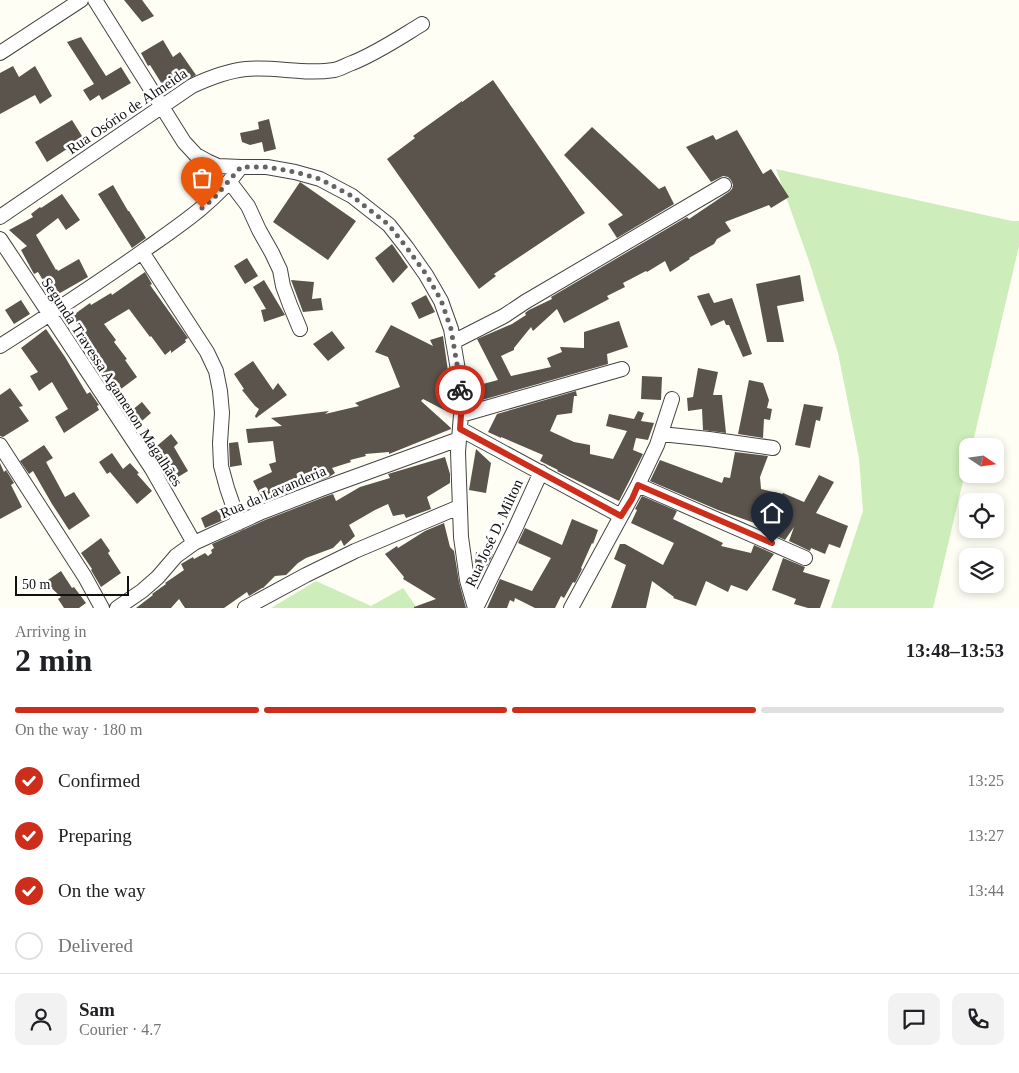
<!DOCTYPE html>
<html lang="en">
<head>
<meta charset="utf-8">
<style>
  body { margin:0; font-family:"Times New Roman",serif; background:#f2f2f2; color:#202124; height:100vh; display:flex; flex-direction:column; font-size:19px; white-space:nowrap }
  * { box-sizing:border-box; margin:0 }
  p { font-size:16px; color:#757577 }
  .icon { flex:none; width:28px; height:28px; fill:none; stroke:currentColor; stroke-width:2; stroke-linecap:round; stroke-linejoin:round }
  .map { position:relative; height:608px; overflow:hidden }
  .side { display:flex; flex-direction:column; background:#fff; flex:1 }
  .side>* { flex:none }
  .needle { width:32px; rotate:103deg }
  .fabs { position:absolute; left:959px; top:438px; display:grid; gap:10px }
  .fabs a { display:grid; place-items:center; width:45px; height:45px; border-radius:10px; background:#fff; box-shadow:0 2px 8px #0003; font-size:25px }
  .scale { position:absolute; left:15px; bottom:12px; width:114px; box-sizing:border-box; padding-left:5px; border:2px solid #111; border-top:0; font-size:14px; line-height:18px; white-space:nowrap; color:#111; -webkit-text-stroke:4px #fff; paint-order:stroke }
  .pin { position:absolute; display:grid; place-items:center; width:42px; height:42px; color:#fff; margin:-51px -21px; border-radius:50% 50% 50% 0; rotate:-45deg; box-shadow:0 0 5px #0007 }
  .pin .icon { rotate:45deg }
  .courier { position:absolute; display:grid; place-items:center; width:50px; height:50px; margin:-25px; border:4px solid #cd2e1c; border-radius:50%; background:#fff; color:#222; box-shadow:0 1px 6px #0007 }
  .overview em { font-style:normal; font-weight:700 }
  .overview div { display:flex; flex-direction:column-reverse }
  .overview { display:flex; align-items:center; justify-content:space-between; height:85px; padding:0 15px }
  h1 { font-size:32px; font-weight:700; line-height:38px }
  .bar { display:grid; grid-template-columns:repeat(4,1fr); gap:8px 5px; align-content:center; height:60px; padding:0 15px }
  .bar i { height:6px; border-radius:4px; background:#e0e0e0 }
  .bar .on { background:#cd2e1c }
  .bar p { grid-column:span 4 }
  .line { display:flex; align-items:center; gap:12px; padding:0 15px; border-top:1px solid #e0e0e0 }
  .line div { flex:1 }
  .round { display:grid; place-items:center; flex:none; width:52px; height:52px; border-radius:10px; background:#f2f2f2 }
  ol { padding:0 15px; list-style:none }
  li { display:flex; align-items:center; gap:15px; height:55px }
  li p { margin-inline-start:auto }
  li .icon { padding:5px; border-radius:50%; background:#cd2e1c; color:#fff; stroke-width:4 }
  li:last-child { color:#757577 }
  li i { width:28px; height:28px; border:2px solid #e0e0e0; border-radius:50% }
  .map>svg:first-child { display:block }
  .green { fill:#cdeeba }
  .building { fill:#5a544c }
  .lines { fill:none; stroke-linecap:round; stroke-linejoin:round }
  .street-casing { stroke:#444; stroke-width:16 }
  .street { stroke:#fff; stroke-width:14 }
  .done { stroke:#646460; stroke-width:5; stroke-dasharray:0 9 }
  .route { stroke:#cd2e1c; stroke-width:6 }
  .labels { text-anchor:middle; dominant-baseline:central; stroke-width:5; stroke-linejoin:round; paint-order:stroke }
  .street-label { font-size:15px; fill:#111; stroke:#fff }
</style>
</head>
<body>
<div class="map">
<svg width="1019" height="608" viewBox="0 0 1019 608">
  <rect width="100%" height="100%" fill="#fffef4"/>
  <path class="green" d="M 776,169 L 1012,221 L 1019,221 L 1019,246 L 972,446 L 968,446 L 967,464 L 933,608 L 831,608 L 863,511 L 859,458 L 838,353 L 809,261 Z
    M 316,581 L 371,606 L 403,588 L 417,608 L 271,608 Z"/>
  <path class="building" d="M 124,0 L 142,0 L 154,16 L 142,22 Z
    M 81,37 L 106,76 L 121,67 L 131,83 L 102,100 L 99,95 L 90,101 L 83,90 L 94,84 L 67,42 Z
    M 163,40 L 173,57 L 180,52 L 196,75 L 181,83 L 179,80 L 165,89 L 150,65 L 148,66 L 141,53 Z
    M 13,66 L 19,77 L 35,66 L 52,96 L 40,104 L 35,95 L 0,114 L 0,73 Z
    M 493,80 L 585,213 L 494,274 L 496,276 L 479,289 L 387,159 L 415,138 L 413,136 L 462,101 L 462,102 Z
    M 269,119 L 276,149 L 264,152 L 262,142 L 250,145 L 242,142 L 240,133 L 259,129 L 258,122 Z
    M 72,120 L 87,144 L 70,155 L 67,149 L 47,162 L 35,142 Z
    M 592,127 L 659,189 L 665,186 L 674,204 L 617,238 L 608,224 L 623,215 L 564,155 Z
    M 737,130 L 763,174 L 771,169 L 789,197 L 771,208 L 769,205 L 725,222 L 731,231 L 717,239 L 714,244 L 689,258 L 690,259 L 670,272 L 665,261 L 647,272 L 646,271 L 623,283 L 625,287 L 607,296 L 609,299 L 564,323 L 557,309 L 533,331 L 531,327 L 514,348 L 514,350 L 501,356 L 511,376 L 551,367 L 547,358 L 562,352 L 560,347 L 584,348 L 584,332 L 619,321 L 628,347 L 607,354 L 608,364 L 482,400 L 479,385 L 498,380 L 477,339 L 512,324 L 526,315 L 525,313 L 529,310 L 552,299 L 551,297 L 687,217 L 689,219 L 729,192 L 732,189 L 733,185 L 731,180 L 728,177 L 723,176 L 711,182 L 686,147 L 713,135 L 716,140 Z
    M 300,182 L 356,221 L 328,260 L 273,222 Z
    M 113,185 L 128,211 L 129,211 L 146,238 L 132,248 L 98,194 Z
    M 62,194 L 80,220 L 66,230 L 58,218 L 36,235 L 56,270 L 57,269 L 58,271 L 79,259 L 88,277 L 53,297 L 38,272 L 34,274 L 21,250 L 27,246 L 9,230 L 33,217 L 31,214 L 40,207 L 41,208 Z
    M 392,244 L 408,267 L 393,283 L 375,258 Z
    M 247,258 L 258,276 L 245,284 L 234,266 Z
    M 145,272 L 152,284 L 150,285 L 188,338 L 185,340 L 186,342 L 171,353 L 171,350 L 165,355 L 151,336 L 150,337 L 129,309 L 104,324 L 116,340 L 114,342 L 127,359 L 125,360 L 137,377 L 113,395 L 105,381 L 108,379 L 96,364 L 100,361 L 88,344 L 90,342 L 72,316 L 90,303 L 91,305 L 111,293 L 112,295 Z
    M 800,275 L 804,301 L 777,306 L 784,342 L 767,342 L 756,284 Z
    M 264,280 L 285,315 L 264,322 L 261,310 L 266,309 L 253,287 Z
    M 291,280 L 314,282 L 312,299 L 321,298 L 323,310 L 303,312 Z
    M 709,293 L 714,303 L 732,298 L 752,354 L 743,357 L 729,325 L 726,325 L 724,320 L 711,326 L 697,296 Z
    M 426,295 L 435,312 L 419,319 L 411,303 Z
    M 21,300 L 30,314 L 14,324 L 5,310 Z
    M 391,325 L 433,346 L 430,340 L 443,336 L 448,371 L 450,397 L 446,398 L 448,412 L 423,399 L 421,401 L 451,428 L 451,429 L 389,454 L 389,452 L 365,454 L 366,456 L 350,460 L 351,462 L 332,468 L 335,473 L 329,477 L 264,502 L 253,481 L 272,472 L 269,464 L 276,462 L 273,441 L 248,443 L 246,429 L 282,426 L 271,418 L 329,411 L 325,414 L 359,406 L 355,403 L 400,387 L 388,357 L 375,352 Z
    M 46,329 L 65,357 L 87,394 L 90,392 L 99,405 L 97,406 L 99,410 L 64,433 L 55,417 L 68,409 L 52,382 L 39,391 L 30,376 L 38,372 L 21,348 Z
    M 332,331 L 345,348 L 328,361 L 313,344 Z
    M 253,361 L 273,390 L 278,383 L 287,395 L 256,418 L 255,416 L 259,409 L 255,406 L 242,390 L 244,389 L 234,374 Z
    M 698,368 L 718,372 L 713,395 L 722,395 L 726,433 L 703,430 L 702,409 L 688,411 L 687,398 L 693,397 Z
    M 642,376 L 662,377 L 661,400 L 641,399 Z
    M 749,380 L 763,383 L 769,400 L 767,408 L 772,409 L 770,420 L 764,419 L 763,438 L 738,434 Z
    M 10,388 L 23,406 L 19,407 L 29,421 L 3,437 L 0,436 L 0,395 Z
    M 576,391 L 577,396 L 574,396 L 572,413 L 557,415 L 550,431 L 574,442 L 590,445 L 590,454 L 613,459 L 627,431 L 606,426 L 609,414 L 634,419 L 638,411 L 644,413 L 641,421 L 654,423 L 648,440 L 636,438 L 633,450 L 643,454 L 619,501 L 557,471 L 558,470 L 540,461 L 543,455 L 501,437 L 501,438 L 488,432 L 497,414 Z
    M 142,402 L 151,413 L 135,427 L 127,414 Z
    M 804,404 L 823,407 L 820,421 L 816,420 L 810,448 L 795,445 Z
    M 171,434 L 178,443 L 174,447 L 188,471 L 173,480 L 161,458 L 157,461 L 151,451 Z
    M 238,442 L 242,465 L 230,467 L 229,443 Z
    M 44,445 L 53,458 L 46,462 L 65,497 L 74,492 L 90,516 L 69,530 L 52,504 L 33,471 L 29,474 L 20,461 Z
    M 476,449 L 491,463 L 486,493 L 469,490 Z
    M 735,452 L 768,456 L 760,477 L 761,489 L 782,494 L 783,493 L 804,502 L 819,475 L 834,482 L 816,513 L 848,526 L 840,548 L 829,544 L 825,554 L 811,548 L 810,551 L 789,541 L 794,527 L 785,540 L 761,529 L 763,526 L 718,510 L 650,481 L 660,460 L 722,483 L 724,477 L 730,478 Z
    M 112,453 L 123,469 L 130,463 L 139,473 L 137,474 L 152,491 L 137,504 L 110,472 L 107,474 L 99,462 Z
    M 445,457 L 450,474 L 450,483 L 427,497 L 431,509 L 406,518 L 404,514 L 393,516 L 388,504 L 375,510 L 349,525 L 355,536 L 344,546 L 341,540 L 333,548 L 306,558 L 298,563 L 286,575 L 275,576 L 263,588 L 262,588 L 249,596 L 247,592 L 224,608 L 185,608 L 179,599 L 171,608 L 136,608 L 153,595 L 152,594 L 166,584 L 165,583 L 184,570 L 181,564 L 193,557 L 194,559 L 205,553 L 208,556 L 212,553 L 211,550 L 214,548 L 212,544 L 265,520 L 327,496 L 333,494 L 336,501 L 360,487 L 390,478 L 388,474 Z
    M 0,463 L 4,472 L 6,470 L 14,483 L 11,485 L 22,507 L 0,519 Z
    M 642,496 L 677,511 L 673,519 L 723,543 L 721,546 L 751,553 L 754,545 L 774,554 L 747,591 L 731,585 L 728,592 L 706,581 L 696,606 L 673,598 L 674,597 L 652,581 L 646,608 L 611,608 L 626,565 L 614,559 L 620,544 L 625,544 L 663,565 L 674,543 L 631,523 L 637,510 L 635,509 Z
    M 224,506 L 228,518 L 205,528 L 201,518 Z
    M 572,519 L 598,530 L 593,544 L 592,543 L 581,568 L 582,569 L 575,583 L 573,582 L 564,598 L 561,596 L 555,608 L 535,608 L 515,598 L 514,602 L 510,600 L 507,608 L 487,608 L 500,579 L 532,591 L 551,558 L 518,543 L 525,528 L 562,545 Z
    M 444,523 L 450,547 L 454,551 L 459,582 L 466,608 L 414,608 L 414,607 L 436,599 L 403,579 L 404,577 L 385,554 L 397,546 L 398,548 L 425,531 Z
    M 101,538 L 110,551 L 108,553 L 121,573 L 101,587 L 91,570 L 92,569 L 81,553 Z
    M 476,552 L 493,554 L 487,566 L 475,564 Z
    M 783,558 L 805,567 L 803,572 L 830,580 L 820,608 L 808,608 L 794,604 L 796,599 L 772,590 Z
    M 61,571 L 72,588 L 74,587 L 86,603 L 79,608 L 64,608 L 58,599 L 61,597 L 45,582 Z"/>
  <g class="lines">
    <defs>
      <path id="street" d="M 95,0 L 184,142 L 196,155 L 207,161 L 218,166 L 241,167 L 267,167 L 295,172 L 320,179 L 352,196 L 389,225 L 407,248 L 426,275 L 441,301 L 451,329 L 458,370 L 461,415 L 458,452 L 461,537 L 467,580 L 475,608
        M 0,53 L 81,0
        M 229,181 L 248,206 L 259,230 L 272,253 L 280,270 L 283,286 L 290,305 L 300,329
        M 0,217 L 192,86 C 209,78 227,71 246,69 C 275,66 304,75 334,70 C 340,69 346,65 352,63 C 377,53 399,38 422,24
        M 0,239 L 152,469 L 194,543
        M 142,252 L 207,352 L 216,371 L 220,391 L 222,413 L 220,443 L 221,466 L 227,488 L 239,523
        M 453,342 L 504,316 L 525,302 L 724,185
        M 0,346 C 49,315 98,283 146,249 C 180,225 215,202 241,167
        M 461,415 L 622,369
        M 460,429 L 621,516
        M 661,434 L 709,439 L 773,448
        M 0,445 L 85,577 L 102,608
        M 638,485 L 805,558
        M 117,608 L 142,591 L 158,577 L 176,556 L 194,543 L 262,512 L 324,488 L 459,439
        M 245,608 L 306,575 L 355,551 L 459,507
        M 476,608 L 515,529 L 541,472
        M 571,608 L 638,485 L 657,445 L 672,399"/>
    </defs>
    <use href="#street" class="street-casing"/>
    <use href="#street" class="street"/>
  </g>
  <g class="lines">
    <path class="done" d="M 202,208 L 213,199 L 241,167 L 267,167 L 295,172 L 320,179 L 352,196 L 389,225 L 407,248 L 426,274 L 441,300 L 451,329 L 458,370 L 460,390"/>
    <path class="route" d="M 460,390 L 461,415 L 460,429 L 621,516 L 632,499 L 638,485 L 772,543"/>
  </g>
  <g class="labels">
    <g class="street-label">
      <text transform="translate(127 111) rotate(-34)">Rua Osório de Almeida</text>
      <text transform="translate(112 382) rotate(57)">Segunda Travessa Agamenon Magalhães</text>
      <text transform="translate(273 492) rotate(-23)">Rua da Lavanderia</text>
      <text transform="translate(494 533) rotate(-65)">Rua José D. Milton</text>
    </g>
  </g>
</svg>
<div class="fabs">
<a><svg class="needle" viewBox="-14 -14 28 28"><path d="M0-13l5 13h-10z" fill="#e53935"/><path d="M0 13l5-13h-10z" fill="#757577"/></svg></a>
<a><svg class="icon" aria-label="locate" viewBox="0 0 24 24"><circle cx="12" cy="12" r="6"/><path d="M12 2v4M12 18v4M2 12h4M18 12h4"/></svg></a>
<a><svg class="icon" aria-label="layers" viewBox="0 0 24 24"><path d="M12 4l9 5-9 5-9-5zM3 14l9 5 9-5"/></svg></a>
</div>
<div class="scale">50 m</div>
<div class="pin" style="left:202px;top:208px;background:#ea580c"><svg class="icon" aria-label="bag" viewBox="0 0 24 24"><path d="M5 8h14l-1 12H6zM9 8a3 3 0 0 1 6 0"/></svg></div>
<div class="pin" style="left:772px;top:543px;background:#1f2937"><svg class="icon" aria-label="home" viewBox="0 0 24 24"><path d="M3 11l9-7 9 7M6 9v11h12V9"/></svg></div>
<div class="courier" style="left:460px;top:390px"><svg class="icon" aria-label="bike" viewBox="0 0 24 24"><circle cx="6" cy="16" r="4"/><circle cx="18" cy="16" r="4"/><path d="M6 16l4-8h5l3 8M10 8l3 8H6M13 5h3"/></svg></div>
</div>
<section class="side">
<div class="overview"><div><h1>2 min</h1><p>Arriving in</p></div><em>13:48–13:53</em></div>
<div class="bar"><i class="on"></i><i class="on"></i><i class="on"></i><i></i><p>On the way · 180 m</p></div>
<ol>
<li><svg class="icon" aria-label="check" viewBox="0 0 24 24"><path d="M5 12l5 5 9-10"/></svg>Confirmed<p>13:25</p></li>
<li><svg class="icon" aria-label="check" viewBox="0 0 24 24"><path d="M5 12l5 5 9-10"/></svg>Preparing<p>13:27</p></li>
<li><svg class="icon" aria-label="check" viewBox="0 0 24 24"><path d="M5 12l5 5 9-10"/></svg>On the way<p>13:44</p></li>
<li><i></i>Delivered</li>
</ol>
<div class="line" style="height:90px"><a class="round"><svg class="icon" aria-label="person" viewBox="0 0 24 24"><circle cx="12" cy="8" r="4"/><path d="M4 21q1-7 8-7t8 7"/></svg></a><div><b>Sam</b><p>Courier · 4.7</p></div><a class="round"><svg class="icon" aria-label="chat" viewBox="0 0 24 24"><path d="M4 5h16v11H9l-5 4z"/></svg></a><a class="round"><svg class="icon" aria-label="phone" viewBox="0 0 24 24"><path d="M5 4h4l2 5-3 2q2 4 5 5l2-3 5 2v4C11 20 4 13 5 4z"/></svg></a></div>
</section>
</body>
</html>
